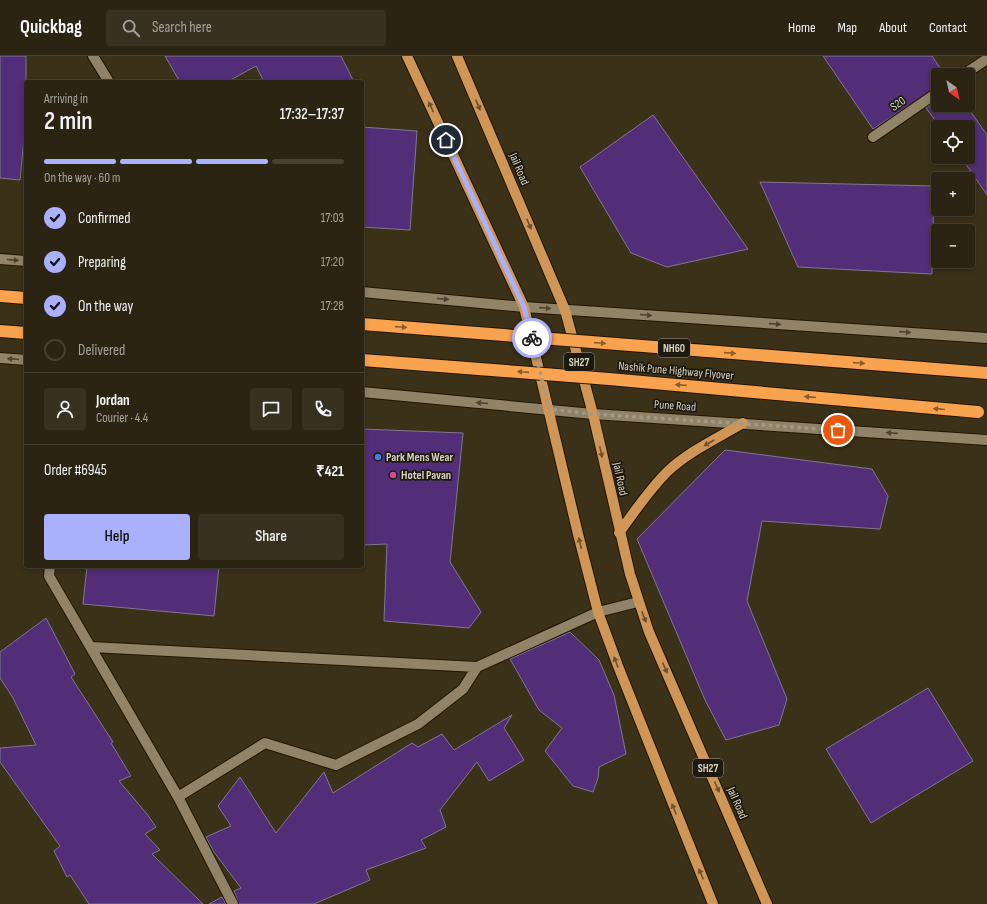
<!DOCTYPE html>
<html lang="en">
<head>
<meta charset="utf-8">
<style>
  body { margin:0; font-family:"Sofia Sans Condensed",sans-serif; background:#383020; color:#f1f3f6; height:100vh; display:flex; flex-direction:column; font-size:15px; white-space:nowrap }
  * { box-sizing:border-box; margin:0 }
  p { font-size:13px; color:#a6a49f }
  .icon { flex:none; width:22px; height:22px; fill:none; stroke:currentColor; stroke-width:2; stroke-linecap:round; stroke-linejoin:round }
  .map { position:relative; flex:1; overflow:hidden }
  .side { position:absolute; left:24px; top:24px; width:340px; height:488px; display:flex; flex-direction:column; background:#2c2412; border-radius:4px; box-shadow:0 2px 6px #0003,0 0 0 1px #484132 }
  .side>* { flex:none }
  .needle { width:26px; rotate:146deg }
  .tools { position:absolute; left:931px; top:12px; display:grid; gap:8px }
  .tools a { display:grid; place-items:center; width:44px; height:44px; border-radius:4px; background:#2c2412; box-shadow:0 2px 6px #0003,0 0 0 1px #484132; font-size:20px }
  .pin { position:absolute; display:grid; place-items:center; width:34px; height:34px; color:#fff; margin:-17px; border:2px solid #fff; border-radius:50%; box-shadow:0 1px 4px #0007 }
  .courier { position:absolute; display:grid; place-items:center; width:40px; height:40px; margin:-20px; border:3px solid #aab0fb; border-radius:50%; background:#fff; color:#222; box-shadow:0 1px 5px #0007 }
  .headline em { font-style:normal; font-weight:600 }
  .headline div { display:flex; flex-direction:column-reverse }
  .headline { display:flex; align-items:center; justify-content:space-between; height:68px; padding:0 20px }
  h1 { font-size:26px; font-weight:600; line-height:30px }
  .bar { display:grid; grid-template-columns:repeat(4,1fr); gap:6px 4px; align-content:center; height:48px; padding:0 20px }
  .bar i { height:5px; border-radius:3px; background:#484132 }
  .bar .active { background:#aab0fb }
  .bar p { grid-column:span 4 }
  .line { display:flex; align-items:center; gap:10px; padding:0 20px; border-top:1px solid #484132 }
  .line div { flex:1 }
  .round { display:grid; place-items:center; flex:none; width:42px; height:42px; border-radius:4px; background:#383020 }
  ol { padding:0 20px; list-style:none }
  li { display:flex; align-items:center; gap:12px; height:44px }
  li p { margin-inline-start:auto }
  li .icon { padding:4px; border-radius:50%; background:#aab0fb; color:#111; stroke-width:4 }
  li:last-child { color:#a6a49f }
  li i { width:22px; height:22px; border:2px solid #484132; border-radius:50% }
  .button { display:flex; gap:8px; margin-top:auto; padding:8px 20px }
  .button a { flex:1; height:46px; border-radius:4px; background:#aab0fb; color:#111; font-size:16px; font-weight:600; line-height:46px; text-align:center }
  .button a+a { background:#383020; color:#f1f3f6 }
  header { display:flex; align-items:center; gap:24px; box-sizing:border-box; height:56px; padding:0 20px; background:#2c2412; border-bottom:1px solid #484132 }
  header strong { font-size:19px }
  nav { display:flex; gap:22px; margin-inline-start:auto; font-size:14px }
  .search { width:280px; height:36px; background:#383020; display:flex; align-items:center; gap:10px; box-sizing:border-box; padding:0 14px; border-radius:4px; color:#a6a49f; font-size:15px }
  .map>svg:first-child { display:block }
  .building { fill:#512e77; stroke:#817791 }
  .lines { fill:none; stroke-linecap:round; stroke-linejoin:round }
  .street-casing { stroke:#221702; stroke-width:12 }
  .secondary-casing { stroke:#221702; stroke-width:12 }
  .primary-casing { stroke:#221702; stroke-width:12 }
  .highway-casing { stroke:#221702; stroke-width:14 }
  .street { stroke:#908368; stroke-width:10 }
  .secondary { stroke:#908368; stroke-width:10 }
  .primary { stroke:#d09658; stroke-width:10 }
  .highway { stroke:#faa34e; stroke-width:12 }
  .highway-bridge-casing { stroke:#221702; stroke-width:14; stroke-linecap:butt }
  .highway-bridge { stroke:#faa34e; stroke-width:12 }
  .oneway { fill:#6e512f }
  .oneway2 { fill:#4c4332 }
  .oneway3 { fill:#8c5e2e }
  .done { stroke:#a29a88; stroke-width:4; stroke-dasharray:0 7.2 }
  .route { stroke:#aab0fb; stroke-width:5 }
  .shop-dot { fill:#3f7fe0; stroke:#1e190e; stroke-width:1.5 }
  .hotel-dot { fill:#d1479c; stroke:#1e190e; stroke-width:1.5 }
  .labels { text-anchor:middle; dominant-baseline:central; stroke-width:3.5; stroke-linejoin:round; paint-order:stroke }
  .shield { fill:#1e190e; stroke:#a29b8e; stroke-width:1 }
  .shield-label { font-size:11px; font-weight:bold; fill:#dad3c5 }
  .street-label { font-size:12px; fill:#dad3c5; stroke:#1e190e }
  .poi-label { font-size:12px; font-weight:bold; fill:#dad3c5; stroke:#1e190e; text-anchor:start }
</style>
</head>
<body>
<header>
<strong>Quickbag</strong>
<div class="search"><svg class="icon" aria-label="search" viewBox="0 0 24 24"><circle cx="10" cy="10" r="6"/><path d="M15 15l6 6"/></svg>Search here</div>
<nav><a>Home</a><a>Map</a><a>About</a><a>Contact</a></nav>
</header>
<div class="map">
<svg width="987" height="848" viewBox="0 0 987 848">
  <rect width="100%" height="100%" fill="#3b3018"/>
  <path class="building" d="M 0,0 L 26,0 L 26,61 L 20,124 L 0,122 Z
    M 165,0 L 341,0 L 354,26 L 264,26 L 256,10 L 227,26 L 180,26 Z
    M 823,0 L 932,0 L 945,19 L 938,19 L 938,30 L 873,73 Z
    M 938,44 L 938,49 L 966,49 L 987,79 L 987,139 L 961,101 L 968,101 L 968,71 L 940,71 L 926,52 Z
    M 653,59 L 748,193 L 667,211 L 631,197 L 580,111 Z
    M 362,71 L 417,75 L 410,174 L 362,171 Z
    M 760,126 L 934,130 L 932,218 L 798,211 Z
    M 362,373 L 463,377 L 450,506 L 481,556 L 469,572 L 384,565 L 387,488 L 362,489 Z
    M 725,394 L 872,413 L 888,440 L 880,473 L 762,465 L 747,545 L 787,643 L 779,669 L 726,684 L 705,644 L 637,483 Z
    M 87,510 L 219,510 L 214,560 L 83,548 Z
    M 46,562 L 75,618 L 71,621 L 113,686 L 111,687 L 131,720 L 119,725 L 147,758 L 156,771 L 145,778 L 160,794 L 152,798 L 203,848 L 89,848 L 70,819 L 67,821 L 54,795 L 60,790 L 0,706 L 0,692 L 36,689 L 13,642 L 0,622 L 0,596 Z
    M 570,576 L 599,604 L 614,639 L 626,698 L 599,711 L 598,722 L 593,736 L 573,730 L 545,695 L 562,672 L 539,654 L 510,603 Z
    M 928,632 L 973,705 L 871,767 L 826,693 Z
    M 512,659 L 504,672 L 524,704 L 489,725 L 477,706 L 440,754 L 446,771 L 421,784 L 426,792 L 366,814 L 370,824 L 314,848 L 239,848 L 234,835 L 241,832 L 214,796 L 206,781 L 231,770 L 218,750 L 240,721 L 276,777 L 324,716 L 333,737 L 412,687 L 418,691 L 442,678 L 454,694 Z
    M 222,841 L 226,848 L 209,848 Z"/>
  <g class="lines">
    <defs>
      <path id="street" d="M 93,0 L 109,26
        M 963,19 L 987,3
        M 873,81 L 938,36
        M 50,510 L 49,520 L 178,741 L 233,848
        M 91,591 L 477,611 L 598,556 L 638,546
        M 178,741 L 265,687 L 336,709 L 418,668 L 463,633 L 477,611"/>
      <path id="secondary" d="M 0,203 L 26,205
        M 362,236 L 524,251 L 987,282
        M 0,302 L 26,304
        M 362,336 L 593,358 L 987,384"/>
      <path id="primary" d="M 407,0 L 524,251 L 578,478 L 598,556 L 618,610 L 713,848
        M 457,0 L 565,254 L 593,358 L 630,518 L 649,576 L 767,848
        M 619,477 C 634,456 649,434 667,416 C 689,395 718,382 743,367"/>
      <path id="highway" d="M 0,240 L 26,242
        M 0,275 L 26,277"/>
    </defs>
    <use href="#street" class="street-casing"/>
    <use href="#secondary" class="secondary-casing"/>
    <use href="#primary" class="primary-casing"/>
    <use href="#highway" class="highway-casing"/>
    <use href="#street" class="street"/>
    <use href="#secondary" class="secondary"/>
    <use href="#primary" class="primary"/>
    <use href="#highway" class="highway"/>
    <defs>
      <path id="highway-bridge" d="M 362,268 L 987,317
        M 362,304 L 609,323 L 978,356"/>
    </defs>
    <use href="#highway-bridge" class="highway-bridge-casing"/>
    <use href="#highway-bridge" class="highway-bridge"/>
  </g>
  <defs><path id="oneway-solid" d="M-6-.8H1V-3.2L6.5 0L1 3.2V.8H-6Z"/></defs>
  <g class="oneway">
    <use href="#oneway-solid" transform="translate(478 49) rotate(67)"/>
    <use href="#oneway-solid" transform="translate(431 51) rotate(-115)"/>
    <use href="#oneway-solid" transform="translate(529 168) rotate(67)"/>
    <use href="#oneway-solid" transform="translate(709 387) rotate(150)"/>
    <use href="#oneway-solid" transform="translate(601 396) rotate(78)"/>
    <use href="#oneway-solid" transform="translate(580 487) rotate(-104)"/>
    <use href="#oneway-solid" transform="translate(644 561) rotate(69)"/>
    <use href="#oneway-solid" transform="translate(616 606) rotate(-110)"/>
    <use href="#oneway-solid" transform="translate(665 612) rotate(66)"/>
    <use href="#oneway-solid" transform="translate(717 731) rotate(66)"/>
    <use href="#oneway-solid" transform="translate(674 753) rotate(-112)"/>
    <use href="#oneway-solid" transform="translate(701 818) rotate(-112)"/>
  </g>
  <g class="oneway2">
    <use href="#oneway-solid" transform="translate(13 204) rotate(5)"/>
    <use href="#oneway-solid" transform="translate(443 243) rotate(5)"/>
    <use href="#oneway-solid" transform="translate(545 252) rotate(4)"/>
    <use href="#oneway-solid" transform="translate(646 259) rotate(4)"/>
    <use href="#oneway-solid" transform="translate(775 268) rotate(4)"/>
    <use href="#oneway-solid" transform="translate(905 276) rotate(4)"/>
    <use href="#oneway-solid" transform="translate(13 303) rotate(-175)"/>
    <use href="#oneway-solid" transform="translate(482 347) rotate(-175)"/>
    <use href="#oneway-solid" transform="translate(892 377) rotate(-176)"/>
  </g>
  <g class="oneway3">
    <use href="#oneway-solid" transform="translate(401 271) rotate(4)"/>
    <use href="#oneway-solid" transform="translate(600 287) rotate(4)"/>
    <use href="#oneway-solid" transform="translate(730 297) rotate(4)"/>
    <use href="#oneway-solid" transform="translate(859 307) rotate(4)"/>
    <use href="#oneway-solid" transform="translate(523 316) rotate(-176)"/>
    <use href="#oneway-solid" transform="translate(681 329) rotate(-175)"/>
    <use href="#oneway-solid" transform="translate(810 341) rotate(-175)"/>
    <use href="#oneway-solid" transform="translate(939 353) rotate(-175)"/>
  </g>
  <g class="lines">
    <path class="done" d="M 532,282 L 549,353 L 593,358 L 838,374"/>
    <path class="route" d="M 446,84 L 524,251 L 532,282"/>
  </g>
  <circle class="shop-dot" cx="378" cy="401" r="4"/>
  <circle class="hotel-dot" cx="393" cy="419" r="4"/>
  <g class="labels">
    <g class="shield">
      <rect x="658" y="283" width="32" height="18" rx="3"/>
      <rect x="564" y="297" width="30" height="18" rx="3"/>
      <rect x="693" y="703" width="30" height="18" rx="3"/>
    </g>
    <g class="shield-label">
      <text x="674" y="292">NH60</text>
      <text x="579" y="306">SH27</text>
      <text x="708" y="712">SH27</text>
    </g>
    <g class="street-label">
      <text transform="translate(898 48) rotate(-35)">S20</text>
      <text transform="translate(519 113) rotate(67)">Jail Road</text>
      <text transform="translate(676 315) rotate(5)">Nashik Pune Highway Flyover</text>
      <text transform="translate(675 350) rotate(4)">Pune Road</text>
      <text transform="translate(620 423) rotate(78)">Jail Road</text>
      <text transform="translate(737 747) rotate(66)">Jail Road</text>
    </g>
    <g class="poi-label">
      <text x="386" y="401">Park Mens Wear</text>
      <text x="401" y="419">Hotel Pavan</text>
    </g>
  </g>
</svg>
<div class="tools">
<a><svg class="needle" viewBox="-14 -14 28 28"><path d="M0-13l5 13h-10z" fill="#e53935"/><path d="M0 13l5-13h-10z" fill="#a6a49f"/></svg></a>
<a><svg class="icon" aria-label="locate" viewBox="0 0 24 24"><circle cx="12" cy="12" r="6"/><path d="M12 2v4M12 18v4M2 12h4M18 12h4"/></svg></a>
<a>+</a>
<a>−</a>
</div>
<div class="pin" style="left:838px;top:374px;background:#ea580c"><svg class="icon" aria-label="bag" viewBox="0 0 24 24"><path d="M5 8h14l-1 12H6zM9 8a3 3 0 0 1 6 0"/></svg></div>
<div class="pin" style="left:446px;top:84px;background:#1f2937"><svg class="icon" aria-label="home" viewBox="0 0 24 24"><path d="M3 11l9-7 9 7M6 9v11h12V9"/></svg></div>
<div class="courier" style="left:532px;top:282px"><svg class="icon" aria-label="bike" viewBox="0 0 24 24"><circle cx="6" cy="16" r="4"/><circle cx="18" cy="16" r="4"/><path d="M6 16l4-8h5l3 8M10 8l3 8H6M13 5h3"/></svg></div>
<section class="side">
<div class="headline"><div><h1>2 min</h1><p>Arriving in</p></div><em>17:32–17:37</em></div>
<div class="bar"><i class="active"></i><i class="active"></i><i class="active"></i><i></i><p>On the way · 60 m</p></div>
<ol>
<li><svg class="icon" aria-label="check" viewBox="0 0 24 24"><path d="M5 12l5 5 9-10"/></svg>Confirmed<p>17:03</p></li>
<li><svg class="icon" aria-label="check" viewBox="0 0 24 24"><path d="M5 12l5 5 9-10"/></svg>Preparing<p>17:20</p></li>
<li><svg class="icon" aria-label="check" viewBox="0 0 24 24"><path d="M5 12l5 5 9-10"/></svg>On the way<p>17:28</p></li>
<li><i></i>Delivered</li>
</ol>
<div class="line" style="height:72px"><a class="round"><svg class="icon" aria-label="person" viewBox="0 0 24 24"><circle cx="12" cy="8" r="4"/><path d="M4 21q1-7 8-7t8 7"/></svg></a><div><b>Jordan</b><p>Courier · 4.4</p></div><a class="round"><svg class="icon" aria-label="chat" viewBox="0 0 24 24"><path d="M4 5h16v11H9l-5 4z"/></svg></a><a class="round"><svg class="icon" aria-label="phone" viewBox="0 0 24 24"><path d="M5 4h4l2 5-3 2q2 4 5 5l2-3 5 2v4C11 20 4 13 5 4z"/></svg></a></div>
<div class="line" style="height:52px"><div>Order #6945</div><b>₹421</b></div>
<div class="button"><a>Help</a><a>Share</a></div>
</section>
</div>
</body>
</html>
